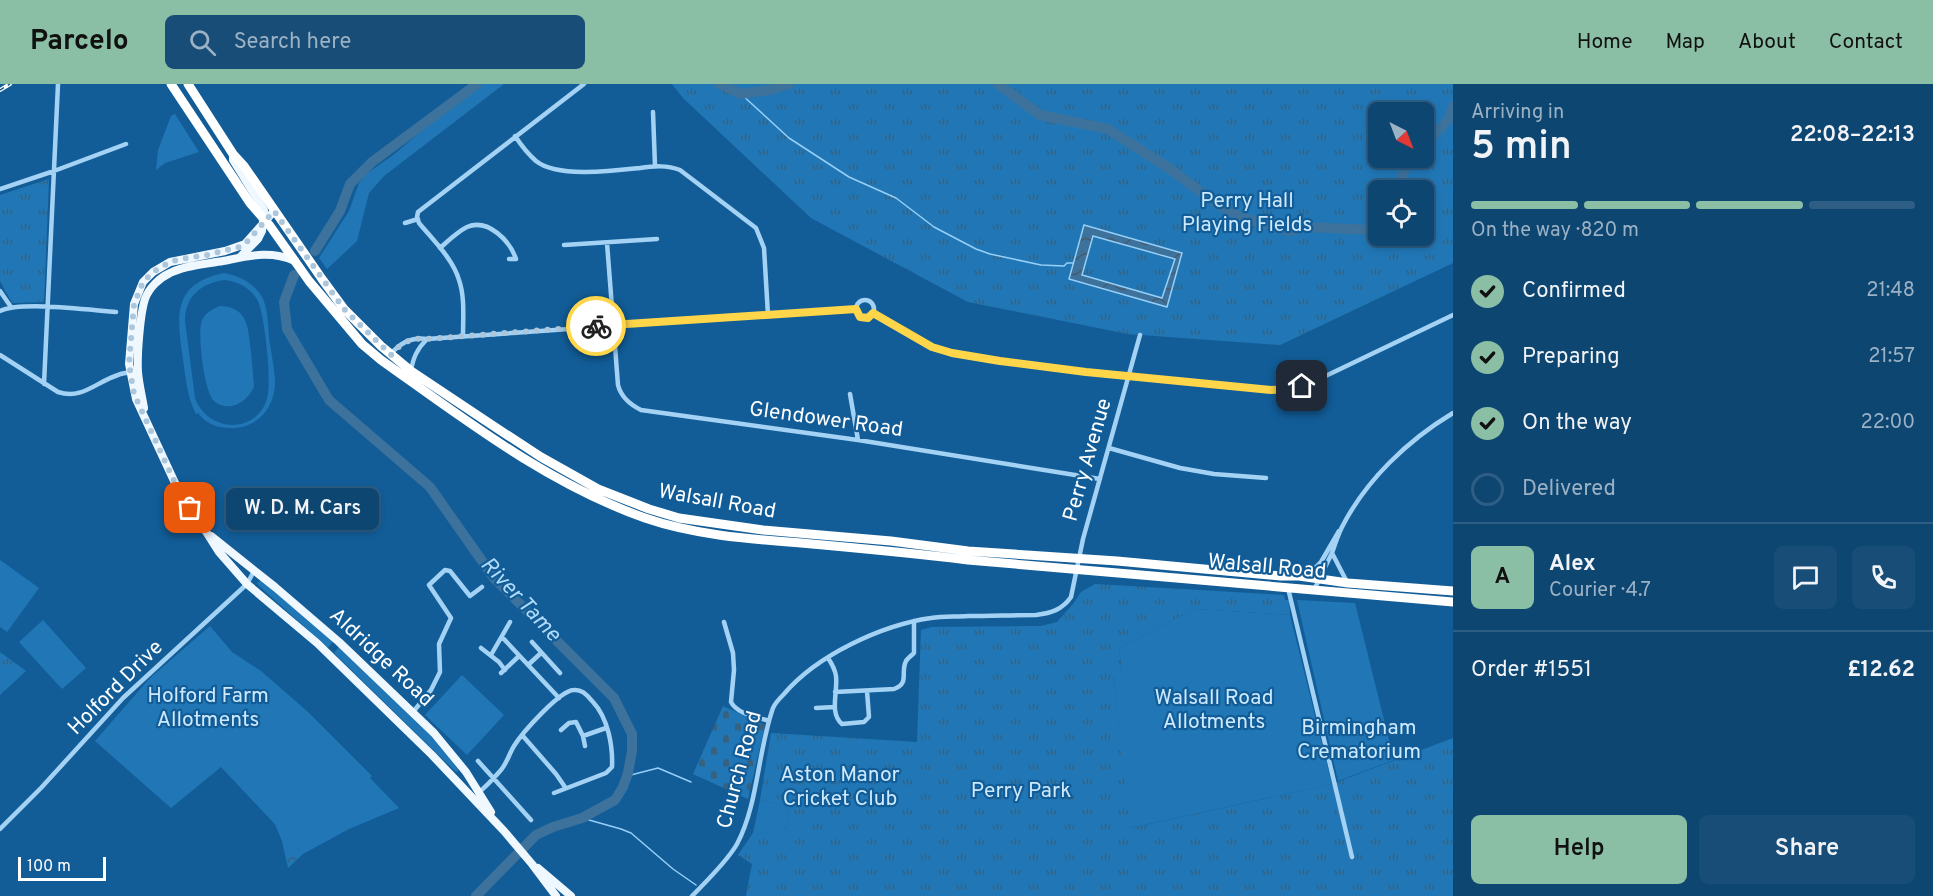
<!DOCTYPE html>
<html lang="en">
<head>
<meta charset="utf-8">
<style>
  body { margin:0; font-family:Overpass,sans-serif; background:#174d77; color:#f1f3f6; height:100vh; display:flex; flex-direction:column; font-size:22px; white-space:nowrap }
  * { box-sizing:border-box; margin:0 }
  p { font-size:20px; color:#9bb1c4 }
  .icon { flex:none; width:33px; height:33px; fill:none; stroke:currentColor; stroke-width:2; stroke-linecap:round; stroke-linejoin:round }
  .map { position:relative; flex:1; overflow:hidden }
  .sheet { display:flex; flex-direction:column; background:#0e4672; width:480px }
  .sheet>* { flex:none }
  .needle { width:39px; rotate:138deg }
  .controls { position:absolute; left:1368px; top:18px; display:grid; gap:12px }
  .controls a { display:grid; place-items:center; width:66px; height:66px; border-radius:9px; background:#0e4672; box-shadow:0 3px 9px #0003,0 0 0 2px #2e5e84; font-size:30px }
  .scale { position:absolute; left:18px; bottom:15px; width:88px; box-sizing:border-box; padding-left:6px; border:3px solid #fff; border-top:0; font-size:16px; line-height:21px; white-space:nowrap; color:#fff; -webkit-text-stroke:4px #125d98; paint-order:stroke }
  .pin { position:absolute; display:grid; place-items:center; width:51px; height:51px; color:#fff; margin:-26px; border-radius:12px; box-shadow:0 3px 9px #0006 }
  .courier { position:absolute; display:grid; place-items:center; width:60px; height:60px; margin:-30px; border:4px solid #ffd54a; border-radius:50%; background:#fff; color:#222; box-shadow:0 2px 8px #0007 }
  .bubble { position:absolute; height:42px; border-radius:9px; background:#0e4672; box-shadow:0 3px 9px #0003,0 0 0 2px #2e5e84; font-size:20px; font-weight:600; line-height:42px; text-align:center }
  .head em { font-style:normal; font-weight:600 }
  .head div { display:flex; flex-direction:column-reverse }
  .head { display:flex; align-items:center; justify-content:space-between; height:102px; padding:0 18px }
  h1 { font-size:39px; font-weight:600; line-height:45px }
  .bar { display:grid; grid-template-columns:repeat(4,1fr); gap:9px 6px; align-content:center; height:72px; padding:0 18px }
  .bar i { height:8px; border-radius:4px; background:#2e5e84 }
  .bar .active { background:#8abfa5 }
  .bar p { grid-column:span 4 }
  .line { display:flex; align-items:center; gap:15px; padding:0 18px; border-top:2px solid #2e5e84 }
  .line div { flex:1 }
  .round { display:grid; place-items:center; flex:none; width:63px; height:63px; border-radius:9px; background:#174d77 }
  ol { padding:0 18px; list-style:none }
  li { display:flex; align-items:center; gap:18px; height:66px }
  li p { margin-inline-start:auto }
  li .icon { padding:6px; border-radius:50%; background:#8abfa5; color:#111; stroke-width:4 }
  li:last-child { color:#9bb1c4 }
  li i { width:33px; height:33px; border:3px solid #2e5e84; border-radius:50% }
  .button { display:flex; gap:12px; margin-top:auto; padding:12px 18px }
  .button a { flex:1; height:69px; border-radius:9px; background:#8abfa5; color:#111; font-size:24px; font-weight:600; line-height:69px; text-align:center }
  .button a+a { background:#174d77; color:#f1f3f6 }
  header { display:flex; align-items:center; gap:36px; box-sizing:border-box; height:84px; padding:0 30px; background:#8abfa5; color:#111 }
  header strong { font-size:28px }
  nav { display:flex; gap:33px; margin-inline-start:auto; font-size:21px }
  .search { width:420px; height:54px; background:#174d77; display:flex; align-items:center; gap:15px; box-sizing:border-box; padding:0 21px; border-radius:9px; color:#9bb1c4; font-size:22px }
  main { display:flex; flex:1; min-height:0 }
  .map>svg:first-child { display:block }
  .green { fill:#2177b6; fill-rule:evenodd }
  .forest { fill:url(#forest-crowns) }
  .cemetery { fill:url(#cemetery-stones) }
  .park { fill:url(#park-tufts); fill-rule:evenodd }
  .water { fill:url(#water-waves); stroke:#96cff7; stroke-width:1.5; fill-rule:evenodd }
  .lines { fill:none; stroke-linecap:round; stroke-linejoin:round }
  .stream { stroke:#96cff7; stroke-width:1.5 }
  .river { stroke:#3c729c; stroke-width:10 }
  .street { stroke:#a4d2f4; stroke-width:4.5 }
  .primary { stroke:#f0f8ff; stroke-width:8 }
  .highway { stroke:#fff; stroke-width:9 }
  .rail-casing { stroke:#fff; stroke-width:4 }
  .rail { stroke:#125d98; stroke-width:1.5; stroke-dasharray:4.5; stroke-linecap:butt }
  .done { stroke:#acc6db; stroke-width:6; stroke-dasharray:0 10.8 }
  .route { stroke:#ffd54a; stroke-width:8 }
  .labels { text-anchor:middle; dominant-baseline:central; stroke-width:4.5; stroke-linejoin:round; paint-order:stroke }
  .park-label { font-size:21px; fill:#cce9fd; stroke:#125d98 }
  .street-label { font-size:21px; fill:#fff; stroke:#125d98 }
  .water-label { font-size:22px; font-style:italic; fill:#b0dbfa; stroke:#125d98 }
</style>
</head>
<body>
<header>
<strong>Parcelo</strong>
<div class="search"><svg class="icon" aria-label="search" viewBox="0 0 24 24"><circle cx="10" cy="10" r="6"/><path d="M15 15l6 6"/></svg>Search here</div>
<nav><a>Home</a><a>Map</a><a>About</a><a>Contact</a></nav>
</header>
<main>
<div class="map">
<svg width="1453" height="812" viewBox="0 0 1453 812">
  <defs>
    <pattern id="forest-crowns" width="20" height="18" patternUnits="userSpaceOnUse" patternTransform="scale(1.5)"><rect width="20" height="18" fill="#2177b6"/><path d="M2 6a3 3 0 1 1 6 0M12 15a3 3 0 1 1 6 0" fill="none" stroke="#366281"/></pattern>
    <pattern id="cemetery-stones" width="16" height="16" patternUnits="userSpaceOnUse" patternTransform="scale(1.5)"><rect width="16" height="16" fill="#2177b6"/><path d="M2 7V4a2 2 0 0 1 4 0v3zM10 15v-3a2 2 0 0 1 4 0v3z" fill="#366281"/></pattern>
    <pattern id="park-tufts" width="24" height="20" patternUnits="userSpaceOnUse" patternTransform="scale(1.5)"><rect width="24" height="20" fill="#2177b6"/><path d="M3 7l-1-3M5 7V3M7 7l1-3M15 17l-1-3M17 17v-4M19 17l1-3" fill="none" stroke="#366281"/></pattern>
    <pattern id="water-waves" width="16" height="10" patternUnits="userSpaceOnUse" patternTransform="scale(1.5)"><rect width="16" height="10" fill="#3c729c"/><path d="M0 5q4-4 8 0t8 0" fill="none" stroke="#465b6c"/></pattern>
  </defs>
  <rect width="100%" height="100%" fill="#125d98"/>
  <path class="green" d="M 482,0 L 504,0 L 384,92 L 369,109 L 357,157 L 327,185 L 319,174 L 349,127 L 359,99 L 366,90 L 392,72 L 450,23 Z
    M 175,30 L 199,68 L 165,79 L 156,86 L 158,66 L 171,32 Z
    M 224,189 C 239,192 253,198 262,213 C 268,224 268,241 269,254 C 271,269 275,285 275,300 C 274,325 256,345 230,344 C 218,344 206,340 198,329 L 196,330 C 187,313 186,295 183,276 C 177,233 171,200 224,189 ZM 224,196 C 238,197 252,205 258,217 C 265,233 273,303 266,318 C 252,352 206,346 195,314 L 185,237 C 185,212 202,199 224,196 Z
    M 220,222 C 249,223 248,245 251,268 C 252,279 253,290 254,302 C 249,317 229,330 214,317 C 204,308 197,248 202,236 C 206,228 213,225 220,222 Z
    M 0,476 L 39,504 L 7,548 L 0,543 Z
    M 261,496 L 334,556 L 328,564 L 327,563 L 258,501 L 257,499 Z
    M 1297,516 L 1355,519 L 1394,676 L 1338,697 Z
    M 1195,525 L 1290,531 L 1332,700 L 1130,744 L 1113,590 L 1122,588 L 1119,564 Z
    M 43,536 L 86,584 L 62,605 L 19,558 Z
    M 210,542 L 232,568 L 261,587 L 308,628 L 372,692 L 370,694 L 399,724 L 349,745 L 303,770 L 221,683 L 171,724 L 95,657 L 150,594 Z
    M 339,563 L 433,651 L 458,685 L 458,688 L 455,687 L 334,569 Z
    M 462,591 L 504,631 L 467,671 L 425,631 Z
    M 760,716 L 783,721 L 789,727 L 784,751 L 753,749 Z"/>
  <path class="forest" d="M 275,740 L 303,770 L 288,784 L 282,757 Z"/>
  <path class="cemetery" d="M 723,622 L 765,641 L 748,715 L 693,690 Z"/>
  <path class="park" d="M 672,0 L 1453,0 L 1453,179 L 1280,261 L 1128,250 L 968,218 L 811,134 L 683,14 ZM 1378,28 L 1424,28 L 1424,74 L 1378,74 ZM 1378,106 L 1424,106 L 1424,152 L 1378,152 Z
    M 49,95 L 44,218 L 12,219 L 0,197 L 0,111 Z
    M 1095,500 L 1284,511 L 1285,516 L 1289,516 L 1290,531 L 1195,525 L 1119,564 L 1122,589 L 1113,591 L 1131,744 L 1332,700 L 1453,654 L 1453,812 L 746,812 L 752,780 L 738,771 L 753,749 L 784,750 L 789,727 L 783,721 L 760,716 L 771,649 L 917,658 L 921,546 L 932,543 L 1041,542 L 1057,538 L 1073,520 L 1081,508 Z
    M 0,568 L 26,587 L 0,611 Z"/>
  <path class="water" d="M 1084,141 L 1182,169 L 1167,223 L 1069,195 ZM 1093,152 L 1175,175 L 1162,214 L 1082,191 Z"/>
  <g class="lines">
    <path class="stream" d="M 741,10 L 789,54 L 849,93 L 896,114 L 934,143 L 976,165 L 990,170 L 1041,181 L 1064,182 L 1067,179 L 1073,179
      M 627,692 L 658,684 L 691,698
      M 582,734 L 621,745 L 631,749 L 673,785 L 696,801"/>
    <path class="river" d="M 719,0 L 741,10 L 770,6 L 789,0
      M 998,0 L 1040,31 L 1108,45 L 1170,85 L 1217,120 L 1240,133 L 1289,147 L 1306,143 L 1371,146 L 1378,142
      M 1424,61 L 1449,35 L 1453,22
      M 1398,106 L 1407,77 L 1411,74
      M 315,167 L 340,127 L 350,100 L 372,78 L 477,0
      M 294,191 L 284,218 L 287,245 L 329,316 L 430,403 L 494,494 L 614,614 L 632,650 L 632,667 L 628,689 L 623,703 L 615,716 L 582,734 L 553,743 L 536,751 L 476,812"/>
    <path class="street" d="M 653,28 L 655,82
      M 515,52 C 521,61 528,70 536,77 C 557,94 613,87 640,84 C 654,82 667,81 680,86 L 756,144 L 764,164 L 768,231
      M 0,105 L 54,87 L 126,60
      M 405,139 L 418,135
      M 607,159 L 618,301 C 621,313 631,321 641,326 L 858,356 L 1100,395
      M 564,161 L 657,155
      M 440,164 C 448,157 457,148 467,143 C 488,134 510,157 516,175 L 509,175
      M 0,207 L 11,223
      M856 225a9 9 0 1 1 18 0a9 9 0 1 1-18 0Z
      M 0,227 C 22,217 89,226 116,228
      M 873,229 L 932,263 L 953,269 L 1000,277 L 1086,288 L 1271,306 L 1291,305 L 1313,298 L 1453,231
      M 463,252 C 463,234 465,213 459,196 C 453,175 433,156 419,139 L 417,133 L 418,128 L 584,0
      M 391,270 C 400,259 412,253 427,255 L 856,225
      M 0,271 L 58,308 C 82,316 96,298 118,291 C 122,289 128,289 132,288
      M 411,287 C 413,274 417,265 427,255
      M 44,300 L 58,0
      M 850,310 L 858,356
      M 1109,364 L 1180,384 L 1214,390 L 1266,394
      M 1332,469 L 1347,498
      M 1308,491 L 1321,478 L 1339,447
      M 1288,504 L 1352,773
      M 1314,506 C 1320,494 1326,481 1332,469 C 1335,460 1338,451 1342,443 C 1366,396 1408,356 1453,329
      M 724,538 L 733,569 L 734,586 L 731,618 C 737,630 757,633 769,637
      M 502,553 L 559,614
      M 532,558 L 560,589
      M 481,564 L 499,578 L 505,586
      M 491,571 L 510,538
      M 828,574 C 832,580 835,585 836,592 C 838,608 829,629 842,640 L 864,638 L 869,633 L 867,607
      M 528,581 L 541,569
      M 501,589 L 519,572
      M 835,608 L 894,605 C 910,599 900,589 906,577 C 907,575 912,571 914,569 L 914,537
      M 816,624 L 835,623
      M 413,628 L 431,606 L 440,588 L 439,560 L 451,534 L 429,501 L 445,486 L 450,487 L 470,512 L 482,503
      M 561,646 L 569,639 L 576,638 L 583,652 L 606,644
      M 522,651 L 556,690 L 565,703
      M 583,652 L 585,662
      M 478,677 L 531,736
      M 478,709 C 487,702 494,694 501,686 C 507,679 509,670 514,662 C 522,649 560,606 574,606 C 583,605 588,613 593,618 C 608,634 613,662 612,683 L 606,689 L 554,709
      M 0,745 L 41,704 L 123,614 L 247,500 L 254,487
      M 692,812 C 705,799 728,776 737,760 C 758,721 758,666 773,624 C 775,619 780,614 784,610 C 817,571 882,541 931,534 C 943,532 956,533 968,532 C 991,532 1013,531 1036,531 C 1051,529 1062,526 1071,513 L 1083,455 L 1140,251"/>
    <path class="primary" d="M 233,70 L 233,76 L 264,126 L 262,147 L 258,155 L 240,173
      M 274,127 L 245,160 L 225,167 L 170,178 L 153,188 L 143,198 L 134,220 L 129,280 L 136,315 L 175,399 L 219,468 L 247,500 L 317,559 L 432,671 L 504,747 L 532,780 L 556,812
      M 144,324 C 142,312 139,300 138,288 C 137,272 140,230 145,215 C 149,204 159,194 170,189 C 186,181 206,180 223,177 C 249,172 270,166 295,177
      M 211,452 L 275,503 L 339,558 L 434,649 L 466,688 L 491,728
      M 538,784 L 571,812"/>
    <path class="highway" d="M 171,0 L 250,119 L 270,142 L 309,197 L 362,260 L 381,276 C 464,335 548,400 645,434 C 694,451 749,455 801,459 C 857,464 912,469 968,476 L 1453,518
      M 188,0 L 233,70 L 244,82 L 322,195 L 344,225 L 381,262 L 411,287 L 495,343 L 541,373 L 598,405 L 649,425 L 679,434 L 763,446 L 891,457 L 968,467 L 1117,477 L 1281,492 L 1299,492 L 1348,499 L 1453,507"/>
    <defs>
      <path id="rail" d="M 0,6 L 10,0"/>
    </defs>
    <use href="#rail" class="rail-casing"/>
    <use href="#rail" class="rail"/>
  </g>
  <g class="lines">
    <path class="done" d="M 190,424 L 175,399 L 134,310 L 129,280 L 134,220 L 143,198 L 153,188 L 170,178 L 180,175 L 207,171 L 239,163 L 245,160 L 274,127 L 344,225 L 391,271 C 400,259 412,253 427,255 L 596,242"/>
    <path class="route" d="M 596,242 L 856,225 L 860,233 L 868,234 L 873,229 L 932,263 L 952,269 L 1000,277 L 1086,288 L 1271,306 L 1291,305 L 1302,302"/>
  </g>
  <g class="labels">
    <g class="park-label">
      <text x="1247" y="117">Perry Hall<tspan x="1247" dy="24">Playing Fields</tspan></text>
      <text x="208" y="612">Holford Farm<tspan x="208" dy="24">Allotments</tspan></text>
      <text x="1214" y="614">Walsall Road<tspan x="1214" dy="24">Allotments</tspan></text>
      <text x="1359" y="644">Birmingham<tspan x="1359" dy="24">Crematorium</tspan></text>
      <text x="840" y="691">Aston Manor<tspan x="840" dy="24">Cricket Club</tspan></text>
      <text x="1021" y="707">Perry Park</text>
    </g>
    <g class="street-label">
      <text transform="translate(826 336) rotate(8)">Glendower Road</text>
      <text transform="translate(1088 376) rotate(-74)">Perry Avenue</text>
      <text transform="translate(717 418) rotate(10)">Walsall Road</text>
      <text transform="translate(1267 483) rotate(5)">Walsall Road</text>
      <text transform="translate(381 574) rotate(43)">Aldridge Road</text>
      <text transform="translate(116 604) rotate(-45)">Holford Drive</text>
      <text transform="translate(740 686) rotate(-75)">Church Road</text>
    </g>
    <g class="water-label">
      <text transform="translate(520 516) rotate(47)">River Tame</text>
    </g>
  </g>
</svg>
<div class="controls">
<a><svg class="needle" viewBox="-14 -14 28 28"><path d="M0-13l5 13h-10z" fill="#e53935"/><path d="M0 13l5-13h-10z" fill="#9bb1c4"/></svg></a>
<a><svg class="icon" aria-label="locate" viewBox="0 0 24 24"><circle cx="12" cy="12" r="6"/><path d="M12 2v4M12 18v4M2 12h4M18 12h4"/></svg></a>
</div>
<div class="scale">100 m</div>
<div class="pin" style="left:190px;top:424px;background:#ea580c"><svg class="icon" aria-label="bag" viewBox="0 0 24 24"><path d="M5 8h14l-1 12H6zM9 8a3 3 0 0 1 6 0"/></svg></div>
<div class="pin" style="left:1302px;top:302px;background:#1f2937"><svg class="icon" aria-label="home" viewBox="0 0 24 24"><path d="M3 11l9-7 9 7M6 9v11h12V9"/></svg></div>
<div class="courier" style="left:596px;top:242px"><svg class="icon" aria-label="bike" viewBox="0 0 24 24"><circle cx="6" cy="16" r="4"/><circle cx="18" cy="16" r="4"/><path d="M6 16l4-8h5l3 8M10 8l3 8H6M13 5h3"/></svg></div>
<div class="bubble" style="left:226px;top:404px;width:153px">W. D. M. Cars</div>
</div>
<section class="sheet">
<div class="head"><div><h1>5 min</h1><p>Arriving in</p></div><em>22:08–22:13</em></div>
<div class="bar"><i class="active"></i><i class="active"></i><i class="active"></i><i></i><p>On the way · 820 m</p></div>
<ol>
<li><svg class="icon" aria-label="check" viewBox="0 0 24 24"><path d="M5 12l5 5 9-10"/></svg>Confirmed<p>21:48</p></li>
<li><svg class="icon" aria-label="check" viewBox="0 0 24 24"><path d="M5 12l5 5 9-10"/></svg>Preparing<p>21:57</p></li>
<li><svg class="icon" aria-label="check" viewBox="0 0 24 24"><path d="M5 12l5 5 9-10"/></svg>On the way<p>22:00</p></li>
<li><i></i>Delivered</li>
</ol>
<div class="line" style="height:108px"><b class="round" style="background:#8abfa5;color:#111">A</b><div><b>Alex</b><p>Courier · 4.7</p></div><a class="round"><svg class="icon" aria-label="chat" viewBox="0 0 24 24"><path d="M4 5h16v11H9l-5 4z"/></svg></a><a class="round"><svg class="icon" aria-label="phone" viewBox="0 0 24 24"><path d="M5 4h4l2 5-3 2q2 4 5 5l2-3 5 2v4C11 20 4 13 5 4z"/></svg></a></div>
<div class="line" style="height:78px"><div>Order #1551</div><b>£12.62</b></div>
<div class="button"><a>Help</a><a>Share</a></div>
</section>
</main>
</body>
</html>
